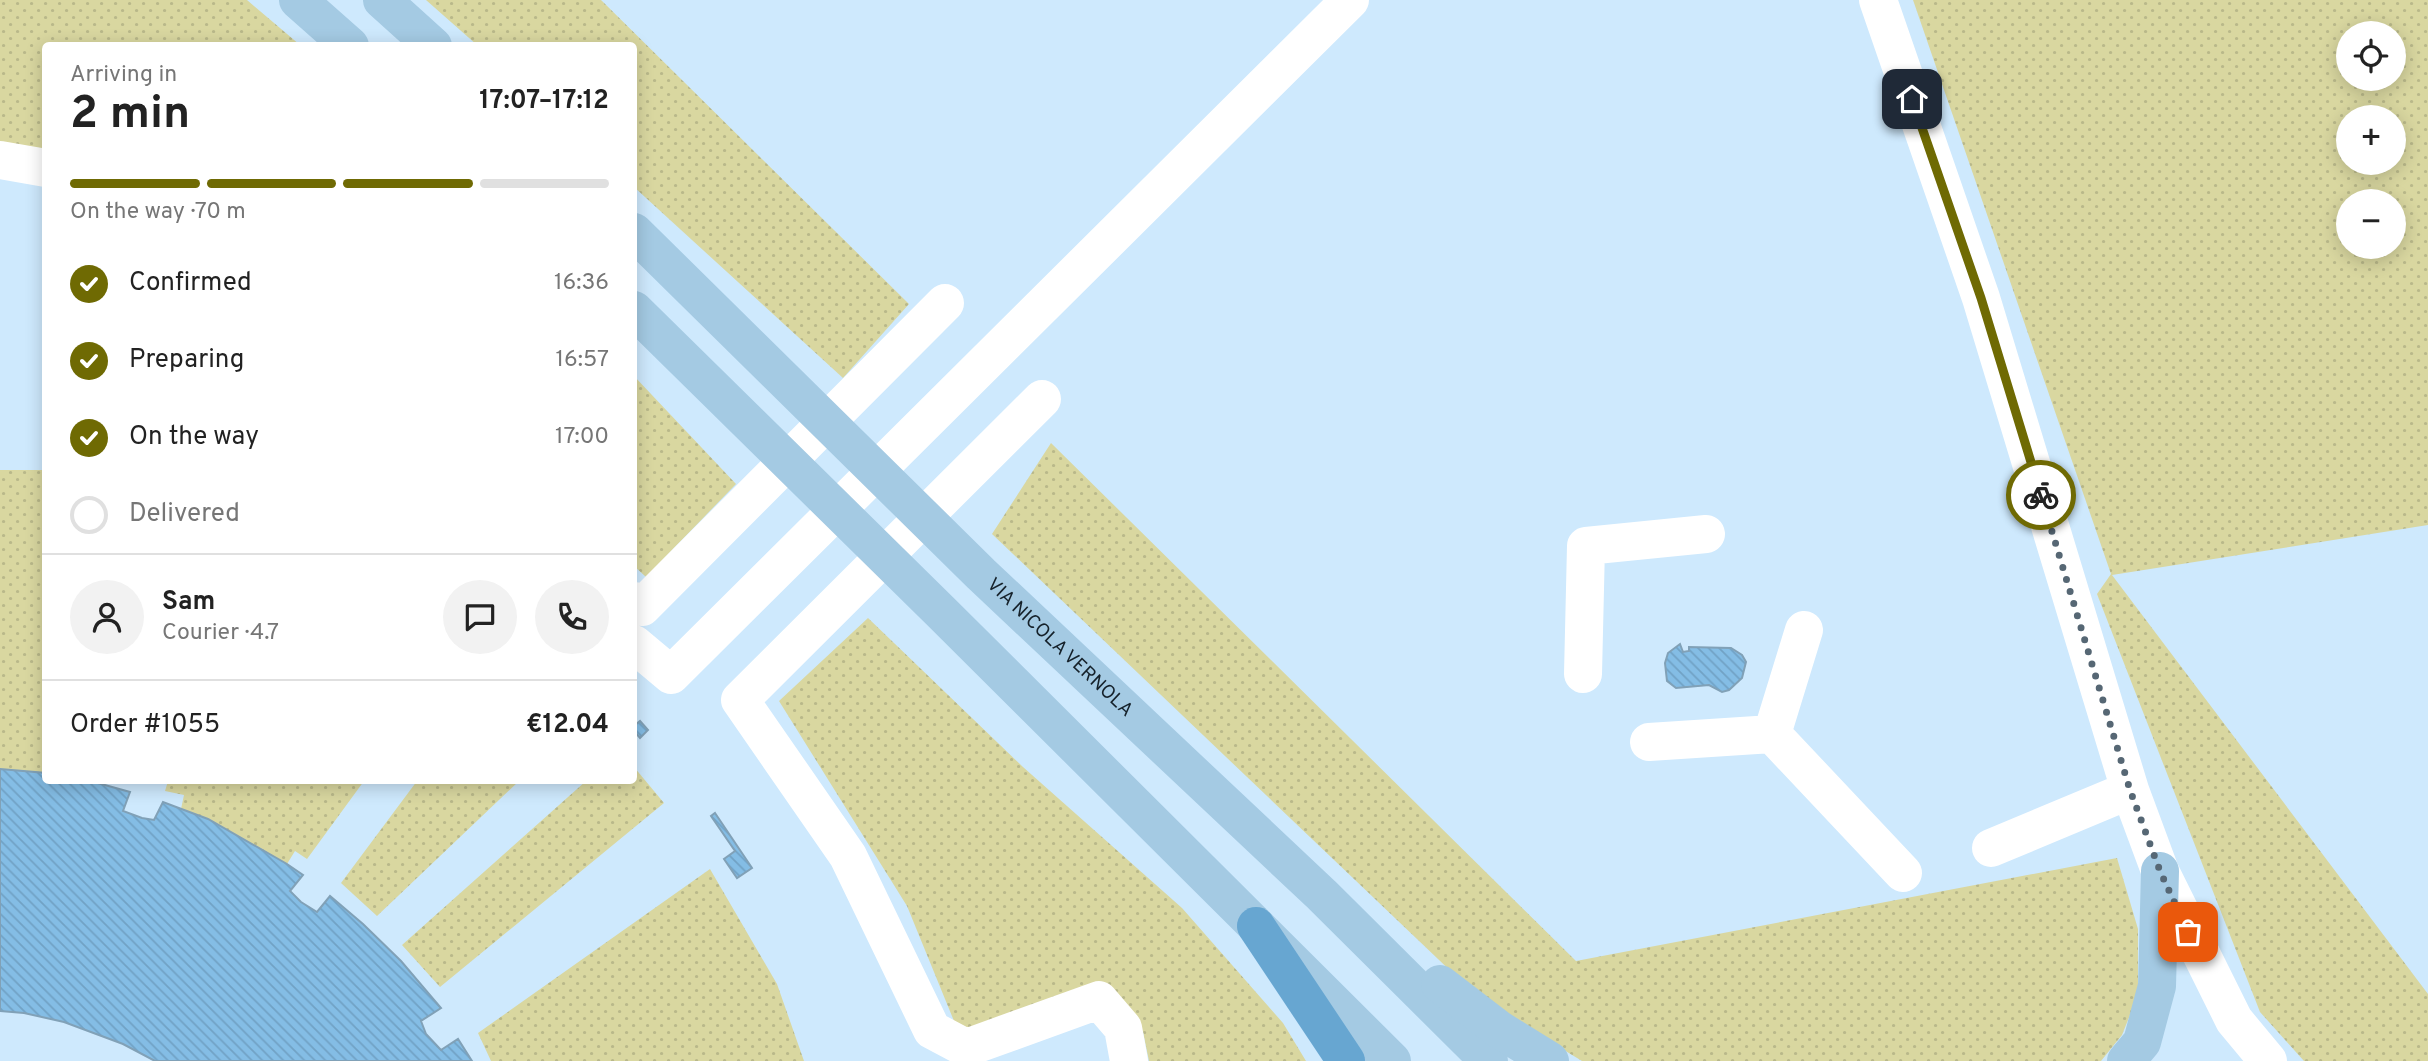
<!DOCTYPE html>
<html lang="en">
<head>
<meta charset="utf-8">
<style>
  body { margin:0; font-family:Overpass,sans-serif; background:#f2f2f2; color:#222; height:100vh; display:flex; flex-direction:column; font-size:26px; white-space:nowrap }
  * { box-sizing:border-box; margin:0 }
  p { font-size:23px; color:#767676 }
  .icon { flex:none; width:38px; height:38px; fill:none; stroke:currentColor; stroke-width:2; stroke-linecap:round; stroke-linejoin:round }
  .map { position:relative; flex:1; overflow:hidden }
  .panel { position:absolute; left:42px; top:42px; width:595px; height:742px; display:flex; flex-direction:column; background:#fff; border-radius:7px; box-shadow:0 4px 18px #0003 }
  .panel>* { flex:none }
  .controls { position:absolute; left:2336px; top:21px; display:grid; gap:14px }
  .controls a { display:grid; place-items:center; width:70px; height:70px; border-radius:50%; background:#fff; box-shadow:0 4px 18px #0003; font-size:35px }
  .pin { position:absolute; display:grid; place-items:center; width:60px; height:60px; color:#fff; margin:-30px; border-radius:14px; box-shadow:0 4px 10px #0006 }
  .courier { position:absolute; display:grid; place-items:center; width:70px; height:70px; margin:-35px; border:5px solid #6f6a03; border-radius:50%; background:#fff; color:#222; box-shadow:0 2px 9px #0007 }
  .head em { font-style:normal; font-weight:700 }
  .head div { display:flex; flex-direction:column-reverse }
  .head { display:flex; align-items:center; justify-content:space-between; height:119px; padding:0 28px }
  h1 { font-size:46px; font-weight:700; line-height:52px }
  .bar { display:grid; grid-template-columns:repeat(4,1fr); gap:10px 7px; align-content:center; height:84px; padding:0 28px }
  .bar i { height:9px; border-radius:5px; background:#e0e0e0 }
  .bar .selected { background:#6f6a03 }
  .bar p { grid-column:span 4 }
  .line { display:flex; align-items:center; gap:18px; padding:0 28px; border-top:2px solid #e0e0e0 }
  .line div { flex:1 }
  .round { display:grid; place-items:center; flex:none; width:74px; height:74px; border-radius:37px; background:#f2f2f2 }
  ol { padding:0 28px; list-style:none }
  li { display:flex; align-items:center; gap:21px; height:77px }
  li p { margin-inline-start:auto }
  li .icon { padding:7px; border-radius:50%; background:#6f6a03; color:#fff; stroke-width:4 }
  li:last-child { color:#767676 }
  li i { width:38px; height:38px; border:4px solid #e0e0e0; border-radius:50% }
  .map>svg:first-child { display:block }
  .grass { fill:url(#grass-dots); fill-rule:evenodd }
  .building { fill:url(#building-back-hatch); stroke:#81a1b7; stroke-width:2 }
  .lines { fill:none; stroke-linecap:round; stroke-linejoin:round }
  .minor { stroke:#fff; stroke-width:38 }
  .major { stroke:#a4cae3; stroke-width:38 }
  .highway { stroke:#67a6d1; stroke-width:38 }
  .done { stroke:#566774; stroke-width:7; stroke-dasharray:0 12.6 }
  .route { stroke:#6f6a03; stroke-width:9 }
  .labels { text-anchor:middle; dominant-baseline:central; stroke-width:5; stroke-linejoin:round; paint-order:stroke }
  .street-label { font-size:19px; fill:#15212a; stroke:#cee9fd }
</style>
</head>
<body>
<div class="map">
<svg width="2428" height="1061" viewBox="0 0 2428 1061">
  <defs>
    <pattern id="grass-dots" width="8" height="8" patternUnits="userSpaceOnUse" patternTransform="scale(1.75)"><rect width="8" height="8" fill="#d9d7a0"/><path d="M2 2h.1M6 6h.1" fill="none" stroke="#b9b88a" stroke-width="1.8" stroke-linecap="round"/></pattern>
    <pattern id="building-back-hatch" width="6" height="6" patternUnits="userSpaceOnUse" patternTransform="scale(1.75)"><rect width="6" height="6" fill="#84bde5"/><path d="M-1 5l2 2M0 0l6 6M5-1l2 2" fill="none" stroke="#71a2c5"/></pattern>
  </defs>
  <rect width="100%" height="100%" fill="#cee9fd"/>
  <path class="grass" d="M 0,0 L 247,0 L 300,45 L 46,46 L 45,158 L 0,154 Z
    M 426,0 L 601,0 L 909,304 L 843,378 L 634,187 L 634,46 L 477,45 Z
    M 1913,0 L 2428,0 L 2428,525 L 2112,575 L 2428,994 L 2428,1061 L 2304,1061 L 2260,1012 L 2097,594 L 2111,574 ZM 2348,33 L 2394,33 L 2394,79 L 2348,79 ZM 2348,117 L 2394,117 L 2394,163 L 2348,163 ZM 2348,201 L 2394,201 L 2394,247 L 2348,247 Z
    M 634,376 L 736,484 L 646,577 L 634,566 Z
    M 1051,443 L 1576,961 L 2117,858 L 2138,929 L 2138,995 L 2122,1035 L 2101,1061 L 1582,1061 L 1480,999 L 992,534 Z
    M 0,470 L 45,470 L 45,773 L 0,769 Z
    M 868,618 L 1023,767 L 1182,908 L 1283,1023 L 1306,1061 L 1149,1061 L 1143,1032 L 1109,987 L 973,1031 L 954,1021 L 907,906 L 779,701 Z
    M 634,767 L 664,803 L 440,987 L 402,945 L 586,781 L 634,780 Z
    M 168,781 L 364,781 L 307,859 L 295,851 L 287,864 L 208,819 L 181,809 L 184,795 L 165,791 Z
    M 417,781 L 519,781 L 377,916 L 341,883 Z
    M 710,869 L 777,984 L 804,1061 L 491,1061 L 478,1033 Z"/>
  <path class="building" d="M 1680,644 L 1683,652 L 1689,651 L 1689,647 L 1731,648 L 1742,655 L 1746,662 L 1742,678 L 1729,690 L 1722,692 L 1709,685 L 1676,688 L 1667,681 L 1665,663 L 1668,653 Z
    M 640,721 L 648,730 L 640,738 L 634,731 L 634,726 Z
    M 0,769 L 46,773 L 46,780 L 87,780 L 130,792 L 123,811 L 142,818 L 154,820 L 163,802 L 208,819 L 287,864 L 303,875 L 290,891 L 301,902 L 317,912 L 330,896 L 363,924 L 401,961 L 441,1008 L 421,1021 L 426,1034 L 441,1050 L 458,1039 L 472,1061 L 155,1061 L 123,1044 L 64,1022 L 24,1013 L 0,1011 Z
    M 715,813 L 752,868 L 737,878 L 724,859 L 735,851 L 711,816 Z"/>
  <g class="lines">
    <path class="minor" d="M 1878,0 L 1981,298 L 2130,790 L 2160,871 L 2234,1020 L 2268,1061
      M 0,160 L 46,168
      M 1042,399 L 740,700 L 848,856 L 932,1030 L 966,1048 L 1099,1000 L 1123,1028 L 1129,1061
      M 634,601 L 642,607 L 945,303
      M 634,644 L 671,675 L 1350,0
      M 1583,674 L 1586,546 L 1706,534
      M 1772,734 L 1804,630
      M 1649,742 L 1772,734 L 1903,873
      M 1991,848 L 2130,790"/>
    <g class="major">
      <path d="M 298,0 L 350,46"/>
      <path d="M 382,0 L 433,46"/>
      <path id="s1" d="M 634,232 L 981,574 L 1322,895 L 1489,1061"/>
      <path d="M 634,310 L 942,613 L 1392,1061"/>
      <path d="M 1440,984 L 1500,1030 L 1550,1061"/>
      <path d="M 2126,1061 L 2142,1042 L 2157,986 L 2160,871"/>
    </g>
    <path class="highway" d="M 1256,926 L 1346,1061"/>
  </g>
  <g class="lines">
    <path class="done" d="M 2041,495 L 2130,790 L 2160,871 L 2188,932"/>
    <path class="route" d="M 1912,99 L 1981,298 L 2041,495"/>
  </g>
  <g class="labels">
    <g class="street-label">
      <text stroke="none"><textPath href="#s1" startOffset="595">VIA NICOLA VERNOLA</textPath></text>
    </g>
  </g>
</svg>
<div class="controls">
<a><svg class="icon" aria-label="locate" viewBox="0 0 24 24"><circle cx="12" cy="12" r="6"/><path d="M12 2v4M12 18v4M2 12h4M18 12h4"/></svg></a>
<a>+</a>
<a>−</a>
</div>
<div class="pin" style="left:2188px;top:932px;background:#ea580c"><svg class="icon" aria-label="bag" viewBox="0 0 24 24"><path d="M5 8h14l-1 12H6zM9 8a3 3 0 0 1 6 0"/></svg></div>
<div class="pin" style="left:1912px;top:99px;background:#1f2937"><svg class="icon" aria-label="home" viewBox="0 0 24 24"><path d="M3 11l9-7 9 7M6 9v11h12V9"/></svg></div>
<div class="courier" style="left:2041px;top:495px"><svg class="icon" aria-label="bike" viewBox="0 0 24 24"><circle cx="6" cy="16" r="4"/><circle cx="18" cy="16" r="4"/><path d="M6 16l4-8h5l3 8M10 8l3 8H6M13 5h3"/></svg></div>
<section class="panel">
<div class="head"><div><h1>2 min</h1><p>Arriving in</p></div><em>17:07–17:12</em></div>
<div class="bar"><i class="selected"></i><i class="selected"></i><i class="selected"></i><i></i><p>On the way · 70 m</p></div>
<ol>
<li><svg class="icon" aria-label="check" viewBox="0 0 24 24"><path d="M5 12l5 5 9-10"/></svg>Confirmed<p>16:36</p></li>
<li><svg class="icon" aria-label="check" viewBox="0 0 24 24"><path d="M5 12l5 5 9-10"/></svg>Preparing<p>16:57</p></li>
<li><svg class="icon" aria-label="check" viewBox="0 0 24 24"><path d="M5 12l5 5 9-10"/></svg>On the way<p>17:00</p></li>
<li><i></i>Delivered</li>
</ol>
<div class="line" style="height:126px"><a class="round"><svg class="icon" aria-label="person" viewBox="0 0 24 24"><circle cx="12" cy="8" r="4"/><path d="M4 21q1-7 8-7t8 7"/></svg></a><div><b>Sam</b><p>Courier · 4.7</p></div><a class="round"><svg class="icon" aria-label="chat" viewBox="0 0 24 24"><path d="M4 5h16v11H9l-5 4z"/></svg></a><a class="round"><svg class="icon" aria-label="phone" viewBox="0 0 24 24"><path d="M5 4h4l2 5-3 2q2 4 5 5l2-3 5 2v4C11 20 4 13 5 4z"/></svg></a></div>
<div class="line" style="height:91px"><div>Order #1055</div><b>€12.04</b></div>
</section>
</div>
</body>
</html>
